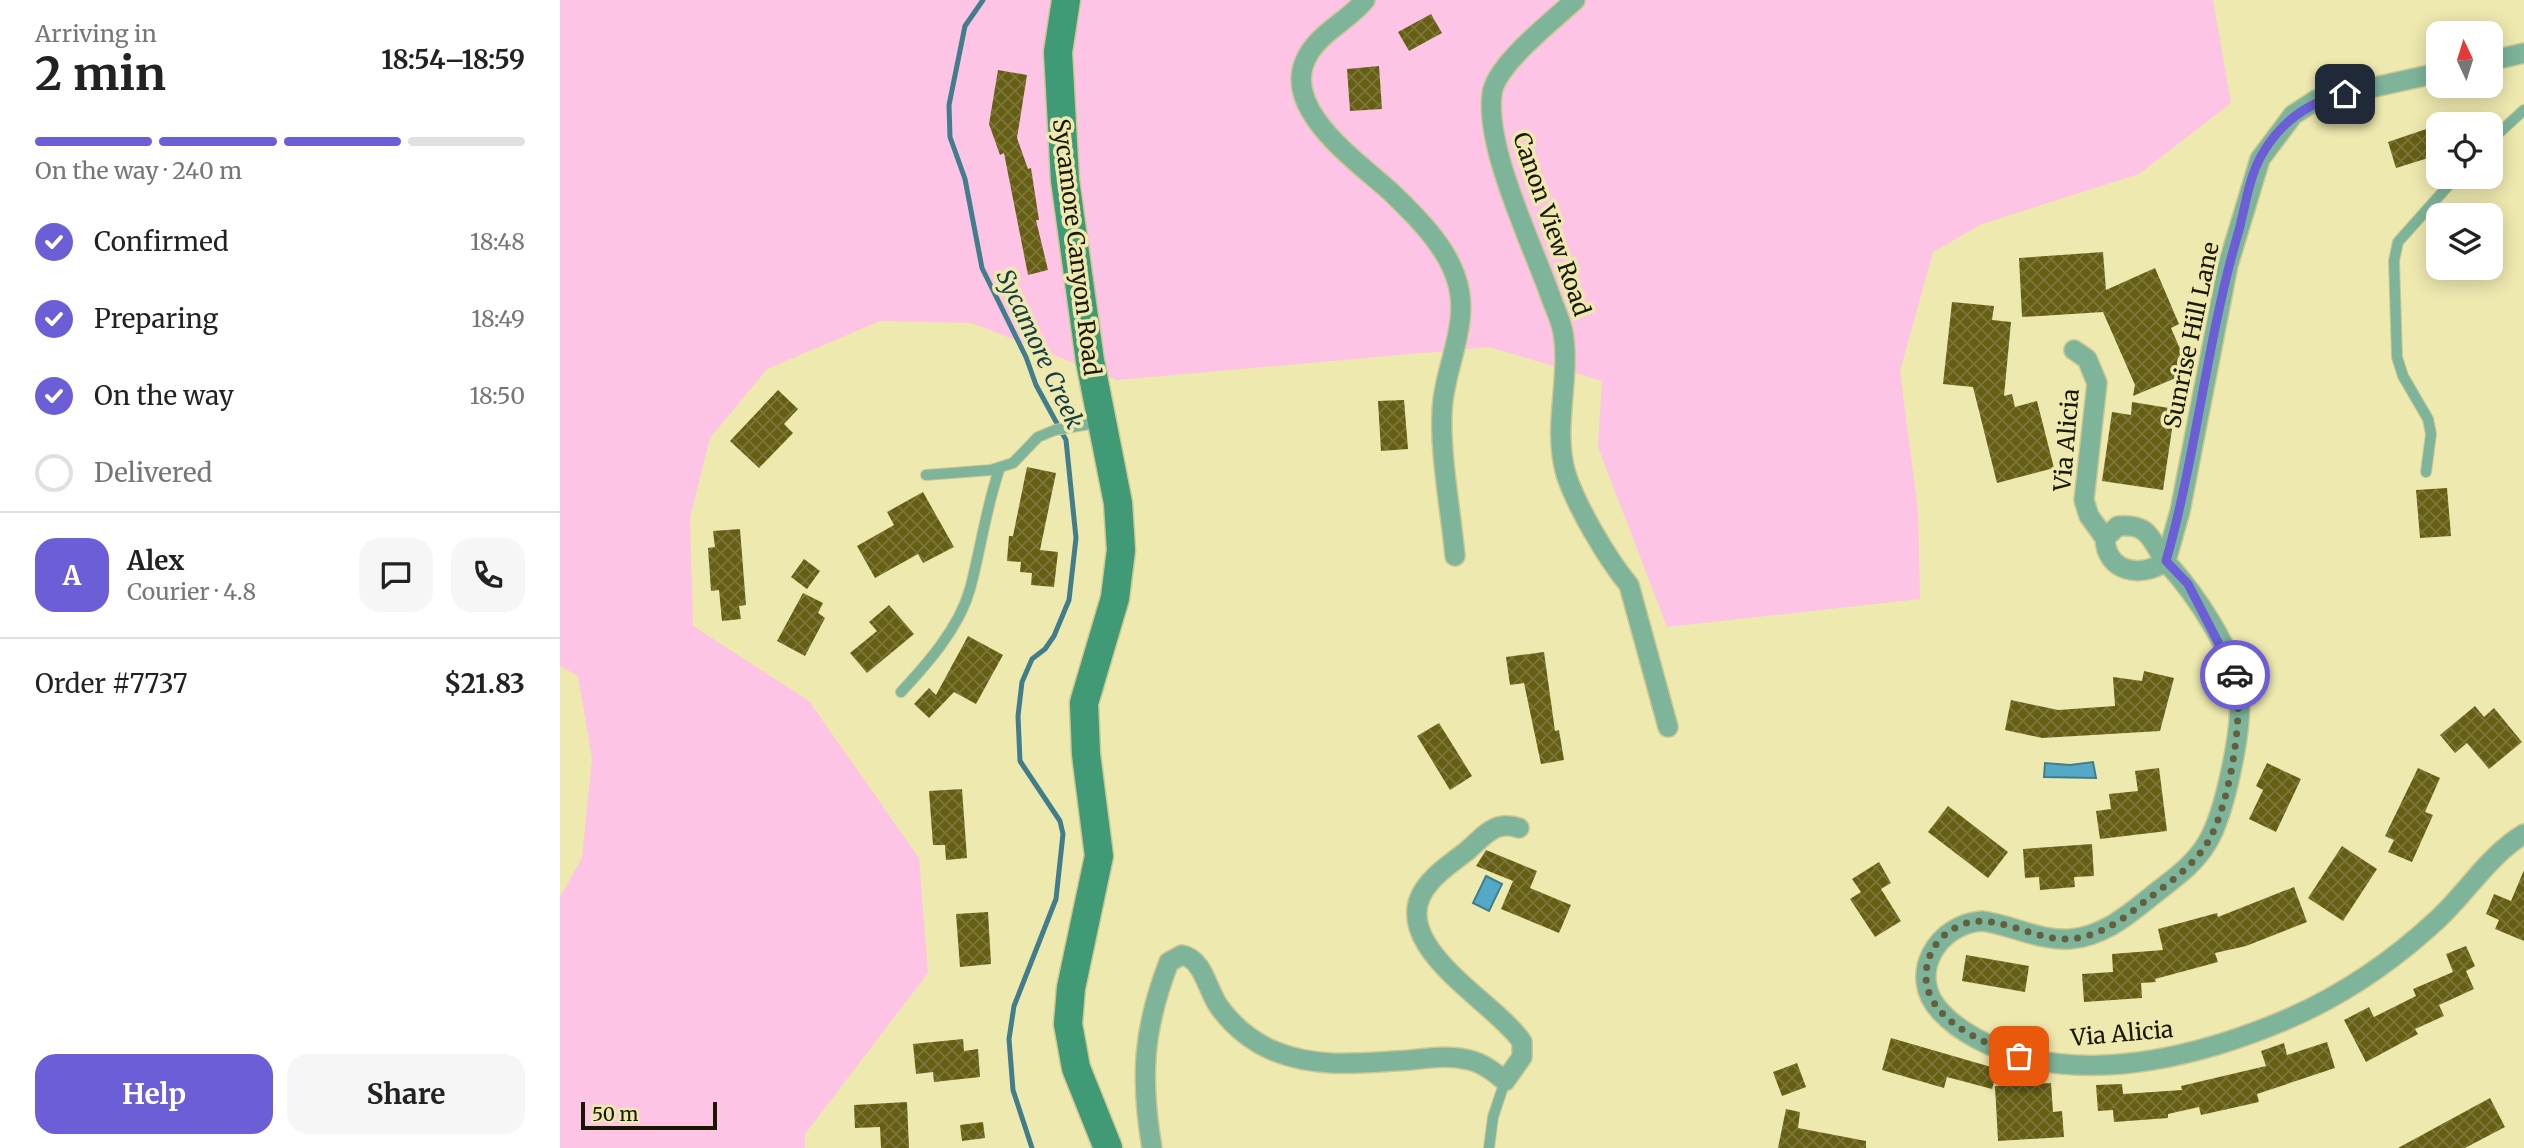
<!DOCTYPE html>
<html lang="en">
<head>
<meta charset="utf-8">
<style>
  body { margin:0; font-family:Merriweather,serif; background:#f6f6f6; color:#222; height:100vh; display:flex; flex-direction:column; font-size:26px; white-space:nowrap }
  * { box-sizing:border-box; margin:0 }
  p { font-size:23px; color:#767676 }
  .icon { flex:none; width:38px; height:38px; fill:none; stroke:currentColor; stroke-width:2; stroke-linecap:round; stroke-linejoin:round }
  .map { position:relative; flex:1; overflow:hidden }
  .side { display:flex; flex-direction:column; background:#fff; width:560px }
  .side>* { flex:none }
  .needle { width:46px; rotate:356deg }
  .fabs { position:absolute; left:1866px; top:21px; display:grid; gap:14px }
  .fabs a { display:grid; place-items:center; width:77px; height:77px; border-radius:14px; background:#fff; box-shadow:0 4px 18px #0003; font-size:35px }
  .scale { position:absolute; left:21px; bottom:18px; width:136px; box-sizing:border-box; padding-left:7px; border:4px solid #191703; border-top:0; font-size:19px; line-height:24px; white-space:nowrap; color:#191703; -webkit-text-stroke:5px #eee9af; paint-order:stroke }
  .pin { position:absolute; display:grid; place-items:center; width:60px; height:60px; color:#fff; margin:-30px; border-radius:14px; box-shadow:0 4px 10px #0006 }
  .courier { position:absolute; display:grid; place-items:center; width:70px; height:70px; margin:-35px; border:5px solid #6b5ed7; border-radius:50%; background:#fff; color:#222; box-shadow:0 2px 9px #0007 }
  .head em { font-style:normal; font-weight:700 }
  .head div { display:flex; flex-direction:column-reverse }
  .head { display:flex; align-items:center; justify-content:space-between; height:119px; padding:0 35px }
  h1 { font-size:46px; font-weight:700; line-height:52px }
  .bar { display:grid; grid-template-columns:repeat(4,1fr); gap:10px 7px; align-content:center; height:84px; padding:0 35px }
  .bar i { height:9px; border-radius:5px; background:#e0e0e0 }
  .bar .selected { background:#6b5ed7 }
  .bar p { grid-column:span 4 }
  .line { display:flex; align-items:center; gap:18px; padding:0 35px; border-top:2px solid #e0e0e0 }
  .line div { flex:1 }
  .round { display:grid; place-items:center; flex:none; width:74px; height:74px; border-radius:21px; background:#f6f6f6 }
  ol { padding:0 35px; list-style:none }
  li { display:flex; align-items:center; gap:21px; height:77px }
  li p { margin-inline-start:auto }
  li .icon { padding:7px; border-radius:50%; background:#6b5ed7; color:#fff; stroke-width:4 }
  li:last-child { color:#767676 }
  li i { width:38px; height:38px; border:4px solid #e0e0e0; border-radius:50% }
  .button { display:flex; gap:14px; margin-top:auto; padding:14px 35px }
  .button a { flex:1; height:80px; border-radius:21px; background:#6b5ed7; color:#fff; font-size:28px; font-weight:700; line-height:80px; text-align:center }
  .button a+a { background:#f6f6f6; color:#222 }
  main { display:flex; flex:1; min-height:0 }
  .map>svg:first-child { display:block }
  .green { fill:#fdc4e5 }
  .water { fill:#54a9c6; stroke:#427d8c; stroke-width:2 }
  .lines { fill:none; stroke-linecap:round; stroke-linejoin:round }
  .stream { stroke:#427d8c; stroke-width:5 }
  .building { fill:url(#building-cross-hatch) }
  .lane-casing { stroke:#ccc793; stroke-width:12 }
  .street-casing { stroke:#ccc793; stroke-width:22 }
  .secondary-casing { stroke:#ccc793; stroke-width:31 }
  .lane { stroke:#7db49a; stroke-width:10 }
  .street { stroke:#7db49a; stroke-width:19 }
  .secondary { stroke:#3f9a75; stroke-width:28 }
  .done { stroke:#64603f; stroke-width:7; stroke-dasharray:0 12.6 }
  .route { stroke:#6b5ed7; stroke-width:9 }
  .labels { text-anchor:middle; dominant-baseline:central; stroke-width:7; stroke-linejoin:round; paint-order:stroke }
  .street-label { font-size:23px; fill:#191703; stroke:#eee9af }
  .water-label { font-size:24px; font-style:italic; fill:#143b48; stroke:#eee9af }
</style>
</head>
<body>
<main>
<section class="side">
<div class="head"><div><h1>2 min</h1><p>Arriving in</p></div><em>18:54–18:59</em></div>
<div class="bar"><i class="selected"></i><i class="selected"></i><i class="selected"></i><i></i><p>On the way · 240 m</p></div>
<ol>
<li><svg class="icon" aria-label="check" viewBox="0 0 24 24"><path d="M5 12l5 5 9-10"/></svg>Confirmed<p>18:48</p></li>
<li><svg class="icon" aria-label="check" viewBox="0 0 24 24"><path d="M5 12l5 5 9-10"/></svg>Preparing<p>18:49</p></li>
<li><svg class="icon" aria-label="check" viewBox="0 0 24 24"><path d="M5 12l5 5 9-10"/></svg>On the way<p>18:50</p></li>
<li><i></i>Delivered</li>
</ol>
<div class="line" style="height:126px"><b class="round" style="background:#6b5ed7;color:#fff">A</b><div><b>Alex</b><p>Courier · 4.8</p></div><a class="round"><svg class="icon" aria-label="chat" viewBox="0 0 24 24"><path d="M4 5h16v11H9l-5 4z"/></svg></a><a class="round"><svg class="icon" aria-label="phone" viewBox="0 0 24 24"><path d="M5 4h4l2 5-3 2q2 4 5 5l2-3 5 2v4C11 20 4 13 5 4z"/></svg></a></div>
<div class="line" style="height:91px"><div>Order #7737</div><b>$21.83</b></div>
<div class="button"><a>Help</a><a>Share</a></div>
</section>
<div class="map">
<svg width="1964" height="1148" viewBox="0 0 1964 1148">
  <defs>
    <pattern id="building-cross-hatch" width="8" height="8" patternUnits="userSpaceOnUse" patternTransform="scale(1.75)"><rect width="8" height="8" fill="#665f13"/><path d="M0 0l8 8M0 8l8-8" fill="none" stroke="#7b763b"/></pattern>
  </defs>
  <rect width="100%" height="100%" fill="#eee9af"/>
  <path class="green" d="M 0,0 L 1653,0 L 1671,103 L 1579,174 L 1422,224 L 1373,252 L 1340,371 L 1358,511 L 1360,599 L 1107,627 L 1038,447 L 1042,381 L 930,347 L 557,380 L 412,323 L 320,321 L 207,369 L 150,438 L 130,518 L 133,626 L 249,701 L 359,858 L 368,973 L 245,1134 L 245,1148 L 0,1148 L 0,897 L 22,858 L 32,758 L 18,676 L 0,666 Z"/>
  <path class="water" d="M 1533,762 L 1536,778 L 1484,777 L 1485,763 L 1510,765 Z
    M 926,876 L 942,884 L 929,911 L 913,903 Z"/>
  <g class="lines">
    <path class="stream" d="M 423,0 L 405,26 L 389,105 L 390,137 L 405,179 L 422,268 L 466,357 L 476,385 L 506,440 L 516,538 L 509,600 L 494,636 L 485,649 L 472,659 L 462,682 L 458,716 L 460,761 L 500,821 L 503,834 L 496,899 L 454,1006 L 449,1039 L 453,1090 L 472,1148"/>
  </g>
  <path class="building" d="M 871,14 L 882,33 L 849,51 L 838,32 Z
    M 819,66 L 822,109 L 790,111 L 787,69 Z
    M 438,70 L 467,75 L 457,138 L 468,169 L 471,168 L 479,220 L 476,220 L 488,270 L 468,275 L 444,153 L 440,155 L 429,124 Z
    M 1878,125 L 1878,155 L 1836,168 L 1828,142 Z
    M 1543,252 L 1546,290 L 1595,268 L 1619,324 L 1611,328 L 1630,372 L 1573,396 L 1575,385 L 1543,312 L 1462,317 L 1459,258 Z
    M 1392,302 L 1434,306 L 1432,320 L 1451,322 L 1444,396 L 1452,394 L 1455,407 L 1477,401 L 1494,468 L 1437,483 L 1413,387 L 1383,384 Z
    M 218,390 L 238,409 L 224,424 L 233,433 L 199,468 L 170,441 Z
    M 844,400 L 848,449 L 821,451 L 818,401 Z
    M 1572,402 L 1615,409 L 1603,490 L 1542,481 L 1552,412 L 1571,415 Z
    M 467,467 L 496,473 L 480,550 L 498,552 L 494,587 L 471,585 L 472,573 L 460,572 L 461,562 L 447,561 L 449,536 L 453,536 Z
    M 1887,488 L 1891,536 L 1860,538 L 1856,490 Z
    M 363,492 L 394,547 L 363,563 L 358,554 L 315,578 L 297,546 L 334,525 L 327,512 Z
    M 180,529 L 186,605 L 179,606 L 181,619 L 162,621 L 159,590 L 151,591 L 148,548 L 155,547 L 153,531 Z
    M 244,559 L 260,571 L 247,589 L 231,577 Z
    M 243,593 L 263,603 L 258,613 L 265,618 L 245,656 L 217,641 Z
    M 329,605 L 354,634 L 307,673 L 290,653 L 317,631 L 309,622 Z
    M 408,636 L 443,655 L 416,704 L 394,692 L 369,718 L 354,704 L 369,688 L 376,695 Z
    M 984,652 L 995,731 L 999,730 L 1004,760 L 981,764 L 964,683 L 950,685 L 946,657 Z
    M 1584,671 L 1614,678 L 1600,731 L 1482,738 L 1445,730 L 1451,700 L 1498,710 L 1555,706 L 1553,677 L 1582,681 Z
    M 1915,706 L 1924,717 L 1934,708 L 1962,742 L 1929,769 L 1907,743 L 1895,753 L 1880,735 Z
    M 879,723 L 912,776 L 890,790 L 857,736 Z
    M 1707,763 L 1741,779 L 1716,832 L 1689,819 L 1703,790 L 1696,786 Z
    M 1599,768 L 1607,831 L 1540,839 L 1536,811 L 1551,809 L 1549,794 L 1578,791 L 1575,771 Z
    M 1858,768 L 1880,778 L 1865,812 L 1873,815 L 1852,862 L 1828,852 L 1834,840 L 1825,836 Z
    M 402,789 L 407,858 L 386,860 L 385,845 L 373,845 L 369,791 Z
    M 1388,806 L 1448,852 L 1428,878 L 1368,832 Z
    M 1532,844 L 1534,876 L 1514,877 L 1515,887 L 1480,890 L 1479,877 L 1465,878 L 1463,849 Z
    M 1782,846 L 1817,869 L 1783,921 L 1748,898 Z
    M 926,850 L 977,871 L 970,888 L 1011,905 L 999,933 L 941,909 L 953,881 L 916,866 Z
    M 1319,862 L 1331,883 L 1321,889 L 1341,921 L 1315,937 L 1290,899 L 1301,892 L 1292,879 Z
    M 1964,870 L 1964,941 L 1935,929 L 1939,920 L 1926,914 L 1934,894 L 1951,901 Z
    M 1734,887 L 1747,922 L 1686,946 L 1655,953 L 1658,962 L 1595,979 L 1596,982 L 1581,983 L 1582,998 L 1524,1002 L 1522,974 L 1553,972 L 1552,954 L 1603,950 L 1598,929 L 1657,913 L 1658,917 Z
    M 428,912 L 431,964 L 400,967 L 396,914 Z
    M 1906,946 L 1915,966 L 1906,971 L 1914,989 L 1879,1005 L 1884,1016 L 1855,1029 L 1858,1034 L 1806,1062 L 1784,1020 L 1809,1007 L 1814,1017 L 1856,996 L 1853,989 L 1893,972 L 1886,954 Z
    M 1406,955 L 1469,966 L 1465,992 L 1402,981 Z
    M 1331,1038 L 1438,1069 L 1432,1089 L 1387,1077 L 1384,1088 L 1322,1070 Z
    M 403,1039 L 404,1051 L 418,1049 L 420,1077 L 374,1082 L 373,1072 L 356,1074 L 353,1044 Z
    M 1767,1042 L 1775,1068 L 1697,1094 L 1699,1102 L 1641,1115 L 1639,1107 L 1608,1114 L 1608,1118 L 1554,1122 L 1553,1110 L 1538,1111 L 1536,1085 L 1562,1084 L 1563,1094 L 1622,1090 L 1621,1086 L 1706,1066 L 1701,1051 L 1724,1043 L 1727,1055 Z
    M 1237,1063 L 1246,1087 L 1222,1096 L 1213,1072 Z
    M 1491,1083 L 1493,1112 L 1502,1111 L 1504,1137 L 1438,1141 L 1435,1086 Z
    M 1930,1098 L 1945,1127 L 1905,1148 L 1838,1148 Z
    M 347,1102 L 349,1148 L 321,1148 L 320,1127 L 295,1128 L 294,1105 Z
    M 1226,1109 L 1240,1112 L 1238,1128 L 1306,1141 L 1306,1148 L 1218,1148 Z
    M 423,1122 L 425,1138 L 402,1141 L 400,1125 Z"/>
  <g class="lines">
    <defs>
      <path id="lane" d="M 1930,141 L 1964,110
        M 1866,472 L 1871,434 L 1868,419 L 1843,376 L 1837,357 L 1834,261 L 1838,242 L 1896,177
        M 366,475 L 431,470 L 453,463 L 478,437 L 495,430 L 541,422
        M 341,692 C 368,663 399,628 410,589 C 421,548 426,507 440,467
        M 929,1148 L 933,1117 L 945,1081"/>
      <path id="street" d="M 805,0 C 789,20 761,32 748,55 C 717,108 800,163 832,193 C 856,216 886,246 896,278 C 912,323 883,368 882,413 C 880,455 891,513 895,556
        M 1015,0 C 993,21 935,65 932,94 C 925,146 970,240 989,292 C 993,304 1000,318 1003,332 C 1011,379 992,427 1006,474 C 1016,506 1048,560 1069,585 L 1108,727
        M 1930,61 L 1964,53
        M 1514,350 L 1527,359 L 1537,383 L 1524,500 L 1529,516 L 1545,538
        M 1606,561 C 1581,579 1546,572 1545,538 L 1558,526 C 1593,523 1590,543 1608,564 C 1636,595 1674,651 1679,693 C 1683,727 1665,814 1647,843 C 1634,865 1613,879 1593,895 C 1568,915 1544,936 1510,939 C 1479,941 1452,925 1422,921 C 1377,924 1346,976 1381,1012 C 1400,1033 1432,1048 1459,1056 C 1544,1080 1644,1054 1723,1021 C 1780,997 1833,961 1878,919 C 1907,892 1930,854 1964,834
        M 1606,561 L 1620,511 L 1668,265 L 1700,159 L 1733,115 L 1756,100 L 1878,73
        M 592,1148 C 580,1078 583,1029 609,962 L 622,955 C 644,959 647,991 660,1008 C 674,1027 693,1042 714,1051 C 758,1069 804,1063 850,1060 C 870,1058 889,1055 909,1060 C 923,1063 934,1072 945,1081 L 962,1057 L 962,1042 C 937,1002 816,941 871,881 C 881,869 896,860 908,850 C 925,835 935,820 959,828"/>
      <path id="secondary" d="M 506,0 L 498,52 L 505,180 L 530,361 L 558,503 L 561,550 L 555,598 L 524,703 L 526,754 L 539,856 L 511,988 L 508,1024 L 516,1068 L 548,1148"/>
    </defs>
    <use href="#lane" class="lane-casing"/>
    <use href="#street" class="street-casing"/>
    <use href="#secondary" class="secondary-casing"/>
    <use href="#lane" class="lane"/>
    <use href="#street" class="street"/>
    <use href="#secondary" class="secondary"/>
  </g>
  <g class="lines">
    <path class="done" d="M 1459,1056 C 1418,1041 1351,1013 1369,958 C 1374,943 1386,931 1401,925 C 1435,911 1473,941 1509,939 C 1539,937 1562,920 1584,902 C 1606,885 1631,868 1646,845 C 1669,810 1685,714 1675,675"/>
    <path class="route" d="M 1675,675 L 1628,584 L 1606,561 C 1637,452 1647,338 1679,230 C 1685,207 1689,179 1700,158 C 1719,123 1746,102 1785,94"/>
  </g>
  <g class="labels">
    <g class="street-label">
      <text transform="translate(992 224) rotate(71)">Canon View Road</text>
      <text transform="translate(517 247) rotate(83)">Sycamore Canyon Road</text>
      <text transform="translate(1631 335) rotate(-78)">Sunrise Hill Lane</text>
      <text transform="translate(1506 440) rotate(-85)">Via Alicia</text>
      <text transform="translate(1562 1033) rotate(-5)">Via Alicia</text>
    </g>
    <g class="water-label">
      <text transform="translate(480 349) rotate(65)">Sycamore Creek</text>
    </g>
  </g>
</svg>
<div class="fabs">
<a><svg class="needle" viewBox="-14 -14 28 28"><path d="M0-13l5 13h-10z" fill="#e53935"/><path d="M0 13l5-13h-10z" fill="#767676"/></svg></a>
<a><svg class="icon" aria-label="locate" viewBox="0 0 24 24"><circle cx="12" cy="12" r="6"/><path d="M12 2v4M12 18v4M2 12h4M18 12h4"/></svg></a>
<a><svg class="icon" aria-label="layers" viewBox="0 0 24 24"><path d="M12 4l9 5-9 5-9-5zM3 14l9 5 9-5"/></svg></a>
</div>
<div class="scale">50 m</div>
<div class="pin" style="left:1459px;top:1056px;background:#ea580c"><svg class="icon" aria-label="bag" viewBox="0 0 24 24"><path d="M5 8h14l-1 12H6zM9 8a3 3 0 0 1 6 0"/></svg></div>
<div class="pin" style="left:1785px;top:94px;background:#1f2937"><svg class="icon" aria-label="home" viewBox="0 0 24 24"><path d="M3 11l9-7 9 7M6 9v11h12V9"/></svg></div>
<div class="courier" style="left:1675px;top:675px"><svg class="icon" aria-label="car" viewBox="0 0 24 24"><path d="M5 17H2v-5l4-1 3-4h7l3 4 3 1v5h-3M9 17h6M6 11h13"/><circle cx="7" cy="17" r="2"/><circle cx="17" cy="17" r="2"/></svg></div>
</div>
</main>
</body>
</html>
